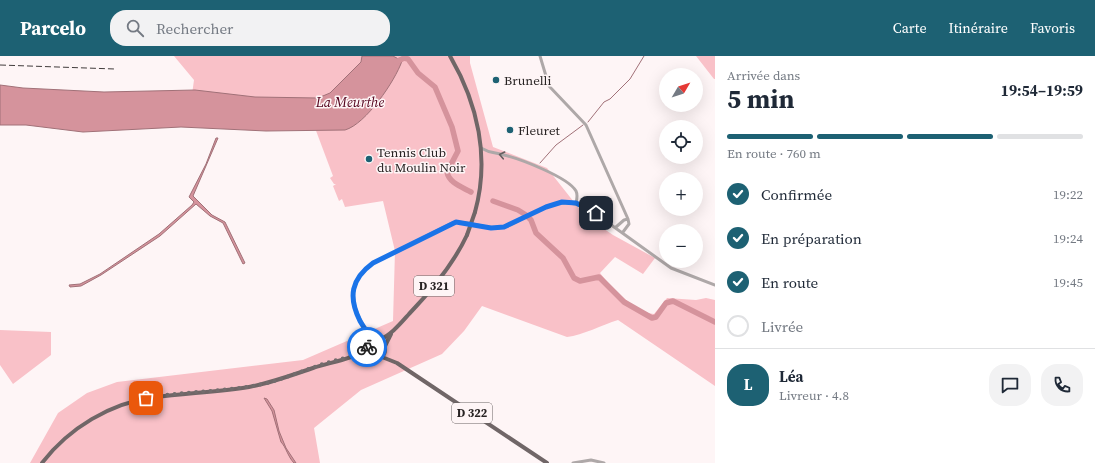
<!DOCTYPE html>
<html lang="fr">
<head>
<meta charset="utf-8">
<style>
  body { margin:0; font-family:"Source Serif 4",serif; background:#f2f2f3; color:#1f2937; height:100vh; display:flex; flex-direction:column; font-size:15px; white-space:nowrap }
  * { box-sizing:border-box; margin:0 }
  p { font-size:13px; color:#747a83 }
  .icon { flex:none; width:22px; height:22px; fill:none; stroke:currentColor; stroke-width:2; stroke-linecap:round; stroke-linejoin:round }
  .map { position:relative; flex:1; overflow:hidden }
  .side { display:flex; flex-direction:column; background:#fff; width:380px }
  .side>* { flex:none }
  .needle { width:26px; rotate:51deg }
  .buttons { position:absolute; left:659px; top:12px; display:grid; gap:8px }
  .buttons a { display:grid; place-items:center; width:44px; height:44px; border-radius:50%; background:#fff; box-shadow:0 4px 16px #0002; font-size:20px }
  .pin { position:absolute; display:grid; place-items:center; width:34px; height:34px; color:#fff; margin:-17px; border-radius:8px; box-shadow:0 2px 6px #0006 }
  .courier { position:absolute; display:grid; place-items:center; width:40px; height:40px; margin:-20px; border:3px solid #1a73e8; border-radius:50%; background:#fff; color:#222; box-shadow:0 1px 5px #0007 }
  .headline em { font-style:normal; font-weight:700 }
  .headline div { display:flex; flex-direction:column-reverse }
  .headline { display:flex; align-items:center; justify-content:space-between; height:68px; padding:0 12px }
  h1 { font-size:26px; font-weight:700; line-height:30px }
  .bar { display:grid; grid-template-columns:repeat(4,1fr); gap:6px 4px; align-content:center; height:48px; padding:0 12px }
  .bar i { height:5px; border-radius:3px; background:#e0e1e3 }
  .bar .selected { background:#1d6173 }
  .bar p { grid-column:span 4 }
  .line { display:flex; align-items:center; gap:10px; padding:0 12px; border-top:1px solid #e0e1e3 }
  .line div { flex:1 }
  .round { display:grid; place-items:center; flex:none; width:42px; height:42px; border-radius:16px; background:#f2f2f3 }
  ol { padding:0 12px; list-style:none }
  li { display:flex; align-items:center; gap:12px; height:44px }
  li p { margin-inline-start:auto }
  li .icon { padding:4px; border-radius:50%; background:#1d6173; color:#fff; stroke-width:4 }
  li:last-child { color:#747a83 }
  li i { width:22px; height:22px; border:2px solid #e0e1e3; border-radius:50% }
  header { display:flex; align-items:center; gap:24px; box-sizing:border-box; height:56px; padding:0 20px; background:#1d6173; color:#fff }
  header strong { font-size:19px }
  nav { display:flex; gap:22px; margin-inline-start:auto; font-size:14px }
  .search { width:280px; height:36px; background:#f2f2f3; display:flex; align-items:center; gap:10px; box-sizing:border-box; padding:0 14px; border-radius:16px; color:#747a83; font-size:15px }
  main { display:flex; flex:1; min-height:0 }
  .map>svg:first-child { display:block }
  .green { fill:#f9c1c8 }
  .water { fill:#d5939c; stroke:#a17178 }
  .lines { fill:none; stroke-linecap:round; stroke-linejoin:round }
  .stream { stroke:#a17178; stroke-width:1 }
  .river { stroke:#d5939c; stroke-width:5.5 }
  .minor { stroke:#aea8a8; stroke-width:3 }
  .major { stroke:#706667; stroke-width:4 }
  .rail { stroke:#413c3c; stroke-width:1; stroke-dasharray:6 3; stroke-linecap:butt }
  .major-bridge { stroke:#706667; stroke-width:4 }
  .oneway { stroke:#645f5f }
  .done { stroke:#736c6d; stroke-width:4; stroke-dasharray:0 7.2 }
  .route { stroke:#1a73e8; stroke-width:5 }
  .poi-dot { fill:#1d6173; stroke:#fef5f6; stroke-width:1.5 }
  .labels { text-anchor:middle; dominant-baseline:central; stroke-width:3; stroke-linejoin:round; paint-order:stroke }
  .shield { fill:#fef5f6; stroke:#686262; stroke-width:1 }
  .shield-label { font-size:12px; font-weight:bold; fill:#282323 }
  .poi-label { font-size:13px; fill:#282323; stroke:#fef5f6; text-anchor:start }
  .water-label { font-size:14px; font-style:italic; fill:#53031d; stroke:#fef5f6 }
</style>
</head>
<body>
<header>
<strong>Parcelo</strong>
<div class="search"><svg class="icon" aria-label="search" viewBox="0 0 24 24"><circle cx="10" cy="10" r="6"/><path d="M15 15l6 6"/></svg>Rechercher</div>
<nav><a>Carte</a><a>Itinéraire</a><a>Favoris</a></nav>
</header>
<main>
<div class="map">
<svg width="715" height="407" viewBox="0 0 715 407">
  <rect width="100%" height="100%" fill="#fef5f6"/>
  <path class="green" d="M 174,0 L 470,0 L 470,7 L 493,91 L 547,112 L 585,160 L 613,179 L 655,202 L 643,218 L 615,201 L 600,217 C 611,231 636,257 654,258 L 667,242 L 696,244 L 706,242 L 715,244 L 715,330 L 618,264 C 602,269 583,279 567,281 L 482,250 L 464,275 L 442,298 L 361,334 L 314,372 L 320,407 L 30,407 L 58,357 L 87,337 L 117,326 L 303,304 L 393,265 L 395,195 L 383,145 L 345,151 L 342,143 L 339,145 L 333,130 L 336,128 L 334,128 L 330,122 L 333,120 L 315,72 L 190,53 L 194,24 Z
    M 696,0 L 715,0 L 715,23 L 714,23 Z
    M 0,274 L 51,276 L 51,299 L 13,328 L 0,309 Z"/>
  <path class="water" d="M 362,0 L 393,0 L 402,5 C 395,25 366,68 345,74 L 266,75 L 181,71 L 83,76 L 26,69 L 0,69 L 0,29 L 23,32 L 104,36 L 195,34 L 255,41 L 318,42 L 330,37 L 361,6 Z
    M 216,82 L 218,82 L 193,140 L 212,159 L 225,166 L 245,207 L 243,208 L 223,167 L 210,160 L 196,148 L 160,180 L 101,219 L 81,230 L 70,231 L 69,229 L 80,228 L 100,218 L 159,178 L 192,149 L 194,146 L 189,141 L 206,108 Z
    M 264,342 L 267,343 L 274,354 L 279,375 L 286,392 L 296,407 L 294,407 C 288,401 286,391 281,386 L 272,355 Z"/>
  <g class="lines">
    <path class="stream" d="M 588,66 L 604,46 L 610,43 L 630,23 L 644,0
      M 540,107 L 556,89 L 583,69"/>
    <path class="river" d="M 396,6 L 404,2 L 408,3 L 418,17 L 435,31 L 452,71 L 458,95 L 447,116 C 449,127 462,131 471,136
      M 493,145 L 518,154 L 526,159 L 531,164 L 536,177 L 563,202 L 574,222 L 580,225 L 599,221 L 624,246 L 652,262 L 656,261 L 666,247 L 673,245 L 715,266"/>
    <path class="minor" d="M 540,0 L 549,30 L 586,69 L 628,163 L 629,168 L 623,176
      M 481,92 C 491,98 495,96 504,99 C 520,103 568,121 576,135 C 578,139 577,143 576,147
      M 616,171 L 624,164 L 628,163
      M 368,276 L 376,284
      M 368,288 C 370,279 364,273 361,265 C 348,241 351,224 373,207 L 452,167 C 469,163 486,175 504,171 C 511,170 517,166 523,162 C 547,150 562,140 589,153 L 671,212 L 715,229
      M 573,407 L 591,404 L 604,407"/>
    <path class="major" d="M 450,0 C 478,48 490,102 475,156
      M 379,284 C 391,279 400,268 409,258 C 432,234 453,209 467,179
      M367 294a9 9 0 1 1 18 0a9 9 0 1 1-18 0Z
      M 385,290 L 391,278
      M 354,300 L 369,299
      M 382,301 L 397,307 L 547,407
      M 42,407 C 69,372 110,347 155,341 C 186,337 218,336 249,331 C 271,327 292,319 313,312 C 330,306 353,304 367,292"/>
    <path class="rail" d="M 0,9 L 115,13"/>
    <path class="major-bridge" d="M 467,179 L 475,156"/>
  </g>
  <defs><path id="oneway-chevron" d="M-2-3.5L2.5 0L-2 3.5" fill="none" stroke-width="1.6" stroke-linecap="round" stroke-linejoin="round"/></defs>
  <use class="oneway" href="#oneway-chevron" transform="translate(502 99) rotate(-168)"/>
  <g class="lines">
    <path class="done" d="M 146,342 C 185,335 225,336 263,328 C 298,320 332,299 369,300 L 367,291"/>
    <path class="route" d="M 367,291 L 372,285 L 376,284 C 369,279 364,272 360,265 C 348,241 351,223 373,207 L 456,166 L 491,172 L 504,171 L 546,151 L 562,146 L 576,147 L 596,157"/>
  </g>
  <g class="poi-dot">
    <circle cx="496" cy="24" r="4"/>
    <circle cx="510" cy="74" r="4"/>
    <circle cx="369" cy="103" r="4"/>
  </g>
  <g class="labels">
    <g class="shield">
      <rect x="414" y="220" width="40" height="20" rx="3"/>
      <rect x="452" y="347" width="40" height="20" rx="3"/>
    </g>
    <g class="shield-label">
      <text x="434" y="230">D 321</text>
      <text x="472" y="357">D 322</text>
    </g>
    <g class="poi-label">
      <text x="504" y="24">Brunelli</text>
      <text x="518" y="74">Fleuret</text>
      <text x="377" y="96">Tennis Club<tspan x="377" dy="15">du Moulin Noir</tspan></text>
    </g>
    <g class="water-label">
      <text x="350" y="46">La Meurthe</text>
    </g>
  </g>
</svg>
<div class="buttons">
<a><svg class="needle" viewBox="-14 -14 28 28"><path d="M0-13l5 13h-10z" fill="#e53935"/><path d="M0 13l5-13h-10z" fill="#747a83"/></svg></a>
<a><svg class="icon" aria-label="locate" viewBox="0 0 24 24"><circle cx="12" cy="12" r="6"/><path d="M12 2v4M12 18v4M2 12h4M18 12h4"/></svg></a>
<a>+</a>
<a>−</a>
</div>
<div class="pin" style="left:146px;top:342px;background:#ea580c"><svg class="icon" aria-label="bag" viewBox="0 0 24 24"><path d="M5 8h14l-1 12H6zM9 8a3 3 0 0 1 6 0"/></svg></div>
<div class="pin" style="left:596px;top:157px;background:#1f2937"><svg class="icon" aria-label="home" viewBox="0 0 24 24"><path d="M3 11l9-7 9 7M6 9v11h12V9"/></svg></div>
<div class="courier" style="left:367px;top:291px"><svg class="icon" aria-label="bike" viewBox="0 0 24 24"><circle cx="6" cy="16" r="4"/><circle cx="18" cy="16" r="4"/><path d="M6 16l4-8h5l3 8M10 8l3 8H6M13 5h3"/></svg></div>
</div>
<section class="side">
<div class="headline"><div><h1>5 min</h1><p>Arrivée dans</p></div><em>19:54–19:59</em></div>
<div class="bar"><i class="selected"></i><i class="selected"></i><i class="selected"></i><i></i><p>En route · 760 m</p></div>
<ol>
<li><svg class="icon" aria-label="check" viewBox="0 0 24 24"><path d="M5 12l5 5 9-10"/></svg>Confirmée<p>19:22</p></li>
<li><svg class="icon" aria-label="check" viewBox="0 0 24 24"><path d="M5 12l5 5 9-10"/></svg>En préparation<p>19:24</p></li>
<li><svg class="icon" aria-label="check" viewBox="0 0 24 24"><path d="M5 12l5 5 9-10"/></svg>En route<p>19:45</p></li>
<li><i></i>Livrée</li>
</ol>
<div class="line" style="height:72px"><b class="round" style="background:#1d6173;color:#fff">L</b><div><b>Léa</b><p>Livreur · 4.8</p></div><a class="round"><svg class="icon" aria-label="chat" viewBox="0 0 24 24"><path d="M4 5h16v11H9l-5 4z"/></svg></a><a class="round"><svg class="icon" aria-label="phone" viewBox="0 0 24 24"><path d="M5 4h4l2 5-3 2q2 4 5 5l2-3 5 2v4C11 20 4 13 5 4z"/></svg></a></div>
</section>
</main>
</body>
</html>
